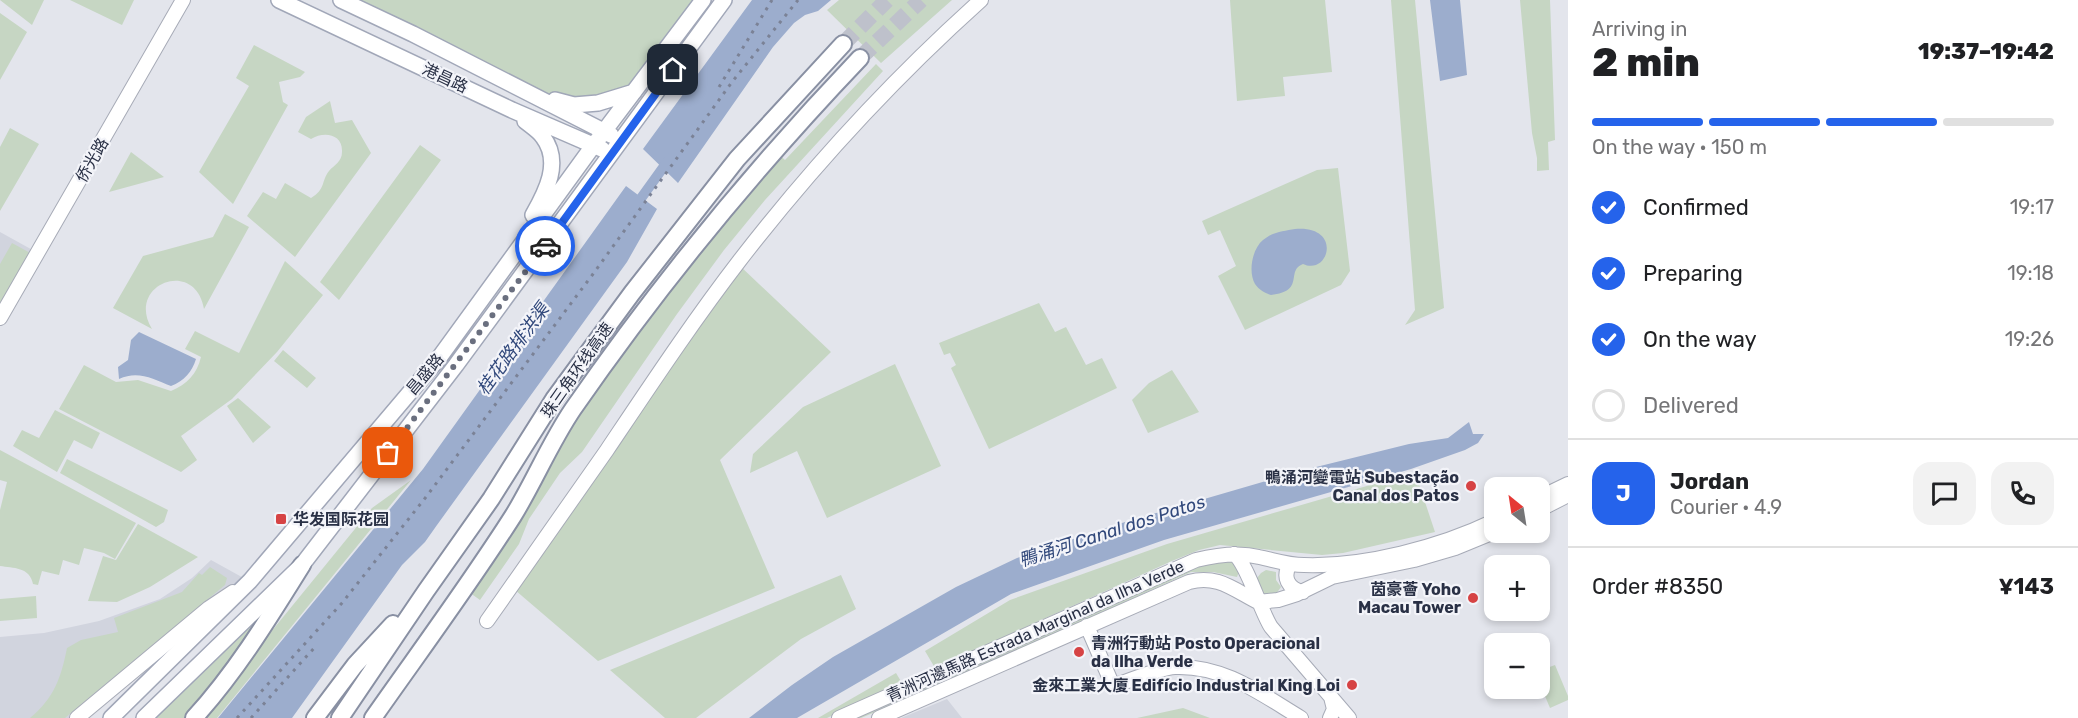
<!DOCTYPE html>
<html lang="en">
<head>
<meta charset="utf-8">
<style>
  body { margin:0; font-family:Rubik,"Noto Sans SC",sans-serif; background:#f2f2f2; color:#202124; height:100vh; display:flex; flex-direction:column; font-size:22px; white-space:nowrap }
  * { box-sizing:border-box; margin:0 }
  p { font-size:20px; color:#757577 }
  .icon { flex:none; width:33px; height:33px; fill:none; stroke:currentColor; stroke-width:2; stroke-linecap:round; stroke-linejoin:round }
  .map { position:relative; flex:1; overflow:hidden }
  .panel { display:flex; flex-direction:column; background:#fff; width:510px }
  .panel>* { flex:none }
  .needle { width:39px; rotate:330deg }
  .fabs { position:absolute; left:1484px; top:477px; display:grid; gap:12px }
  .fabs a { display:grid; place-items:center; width:66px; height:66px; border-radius:12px; background:#fff; box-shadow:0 3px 9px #0003; font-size:30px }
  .pin { position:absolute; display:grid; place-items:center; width:51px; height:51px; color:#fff; margin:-26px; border-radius:12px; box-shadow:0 3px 9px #0006 }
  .courier { position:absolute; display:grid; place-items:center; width:60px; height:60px; margin:-30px; border:4px solid #2563eb; border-radius:50%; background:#fff; color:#222; box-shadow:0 2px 8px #0007 }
  .head em { font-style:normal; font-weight:800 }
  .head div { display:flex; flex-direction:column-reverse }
  .head { display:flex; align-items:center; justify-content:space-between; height:102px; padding:0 24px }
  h1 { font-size:39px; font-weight:800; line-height:45px }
  .bar { display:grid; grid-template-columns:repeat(4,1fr); gap:9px 6px; align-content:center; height:72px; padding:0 24px }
  .bar i { height:8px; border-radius:4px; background:#e0e0e0 }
  .bar .active { background:#2563eb }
  .bar p { grid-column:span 4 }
  .line { display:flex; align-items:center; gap:15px; padding:0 24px; border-top:2px solid #e0e0e0 }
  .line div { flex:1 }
  .round { display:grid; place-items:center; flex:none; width:63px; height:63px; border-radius:18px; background:#f2f2f2 }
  ol { padding:0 24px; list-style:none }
  li { display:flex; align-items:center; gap:18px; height:66px }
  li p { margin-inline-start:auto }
  li .icon { padding:6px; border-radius:50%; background:#2563eb; color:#fff; stroke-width:4 }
  li:last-child { color:#757577 }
  li i { width:33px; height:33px; border:3px solid #e0e0e0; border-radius:50% }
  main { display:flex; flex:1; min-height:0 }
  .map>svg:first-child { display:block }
  .built { fill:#d1d4de }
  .green { fill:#c6d6c3 }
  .water { fill:#9cadcd }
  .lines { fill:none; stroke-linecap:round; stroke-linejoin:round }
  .canal { stroke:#9cadcd; stroke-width:10 }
  .highway-tunnel { stroke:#bec1cb; stroke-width:16; stroke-dasharray:16 8; stroke-linecap:butt }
  .secondary-casing { stroke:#a7abb7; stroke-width:16 }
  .primary-casing { stroke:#a1a7b8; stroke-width:18 }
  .highway-casing { stroke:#8990a3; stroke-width:20 }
  .secondary { stroke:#fff; stroke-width:14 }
  .primary { stroke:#fff; stroke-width:15 }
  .highway { stroke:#fff; stroke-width:16 }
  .rail { stroke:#7b8296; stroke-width:3; stroke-dasharray:3 6; stroke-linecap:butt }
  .done { stroke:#6a6f7f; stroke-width:6; stroke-dasharray:0 10.8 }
  .route { stroke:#2563eb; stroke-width:8 }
  .poi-dot { fill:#d64344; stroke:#f3f4f9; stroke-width:2 }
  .labels { text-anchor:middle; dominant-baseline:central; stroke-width:4.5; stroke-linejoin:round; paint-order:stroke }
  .street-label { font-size:16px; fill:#293045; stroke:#f3f4f9 }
  .poi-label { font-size:16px; font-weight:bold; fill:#293045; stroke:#f3f4f9; text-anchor:end }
  .water-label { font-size:18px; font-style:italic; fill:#31487b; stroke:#f3f4f9 }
</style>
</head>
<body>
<main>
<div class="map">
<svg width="1568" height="718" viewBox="0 0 1568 718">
  <rect width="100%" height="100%" fill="#e3e5ec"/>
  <path class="built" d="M 0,232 L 38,253 L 0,318 Z
    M 211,560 L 249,581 L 76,718 L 0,718 L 0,637 L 44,633 L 99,621 L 160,599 L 192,578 Z
    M 947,699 L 962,718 L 901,718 Z"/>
  <path class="green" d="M 0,0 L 44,0 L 32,25 Z
    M 70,0 L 134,0 L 122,25 Z
    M 341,0 L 701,0 L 634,92 L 574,105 L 522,91 Z
    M 839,0 L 952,0 L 881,63 L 827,10 Z
    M 1230,0 L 1325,0 L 1332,72 L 1283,77 L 1285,96 L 1237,101 Z
    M 1391,0 L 1415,0 L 1444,308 L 1405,325 L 1415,310 Z
    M 1520,0 L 1550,0 L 1555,140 L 1548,142 L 1549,170 L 1537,171 L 1537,158 L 1532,133 Z
    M 0,13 L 27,32 L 0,80 Z
    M 254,45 L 305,72 L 300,77 L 279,82 L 283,102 L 288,105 L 233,204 L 199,172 L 249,86 L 236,78 Z
    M 876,64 L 883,71 L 765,200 L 724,250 L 677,314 L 582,452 L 560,473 L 529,519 L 519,544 L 480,600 L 466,590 L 573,413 L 777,153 L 785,160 Z
    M 330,101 L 335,123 L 352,120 L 371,153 L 295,257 L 247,216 L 263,192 L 276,199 L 285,183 L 311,198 C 326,189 321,181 329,171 C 334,165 342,162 342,152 C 343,134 324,131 311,139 L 298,132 L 306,117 Z
    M 10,128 L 39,144 L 0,211 L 0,147 Z
    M 420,145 L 441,160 L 339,300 L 320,282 Z
    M 131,152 L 164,177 L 109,192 Z
    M 1338,168 L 1350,271 L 1341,285 L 1245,330 L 1218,276 L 1236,266 L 1220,230 L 1208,235 L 1202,221 L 1317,170 Z
    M 225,214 L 249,227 L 204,309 C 195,257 125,285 152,329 L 113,308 L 143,256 L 213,237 Z
    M 12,243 L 34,255 L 0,314 L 0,264 Z
    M 285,261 L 323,295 L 277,352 L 232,399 L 181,436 L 197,460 L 181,472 L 59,409 L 84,365 L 116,382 L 138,380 L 171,391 C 187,384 197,374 201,357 L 185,349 L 195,331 L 239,353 Z
    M 739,265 L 831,352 L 720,460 L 775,588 L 598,661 L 515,590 Z
    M 1039,303 L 1055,332 L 1066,327 L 1086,365 L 1102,358 L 1117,388 L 989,449 L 951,368 L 956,365 L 950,353 L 944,355 L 939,343 Z
    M 283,350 L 316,378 L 307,388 L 274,361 Z
    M 895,364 L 941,466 L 827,518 L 797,451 L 750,473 L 753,454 L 803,407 Z
    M 1172,370 L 1199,412 L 1148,433 L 1132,400 L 1149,383 Z
    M 238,398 L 271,427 L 253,443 L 227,406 Z
    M 55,410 L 100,433 L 92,449 L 74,440 L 57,472 L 13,446 L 22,430 L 39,438 Z
    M 0,450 L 136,523 L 115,559 L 104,553 L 84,548 L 79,565 L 63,560 L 59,575 L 42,571 L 38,585 L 33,584 C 30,567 13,568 0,566 L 0,510 L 7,482 L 0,480 Z
    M 67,459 L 168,510 L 164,522 L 156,527 L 60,473 Z
    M 1415,472 L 1435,532 L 1343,553 L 1322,555 L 1220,545 L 1199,550 L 1172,561 L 935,668 L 925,651 L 1010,600 L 1167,544 Z
    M 411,480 L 217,718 L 197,718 L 227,686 L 372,508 Z
    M 138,524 L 198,557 L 150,587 L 117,602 L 88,601 L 103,556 L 116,560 Z
    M 1225,561 L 1236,563 L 1240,569 L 1237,577 L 1213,572 L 1191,572 L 970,672 L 861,718 L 851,718 L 1185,569 L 1208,563 Z
    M 210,567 L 227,578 L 225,585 L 65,718 L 30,718 C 54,698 61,678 67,648 L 81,640 L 118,632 L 114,618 L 182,592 L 199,573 L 202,575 Z
    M 1266,570 L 1276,572 L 1276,580 L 1281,587 L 1276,594 L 1264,595 L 1257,578 L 1261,573 Z
    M 841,575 L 856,609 L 801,639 L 696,718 L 665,718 L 610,670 Z
    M 282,590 L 188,718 L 146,718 Z
    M 36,596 L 37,618 L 0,621 L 0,599 Z
    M 1555,665 L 1568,696 L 1568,700 L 1550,708 L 1539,682 L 1539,671 Z
    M 896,673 L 902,683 L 827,718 L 818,718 Z
    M 1183,708 L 1210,718 L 1137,718 Z"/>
  <path class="water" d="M 752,0 L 831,0 L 818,11 L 805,15 L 794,23 L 773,47 L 678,183 L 643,149 Z
    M 1430,0 L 1460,0 L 1467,75 L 1440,81 Z
    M 626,186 L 657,209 L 627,262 L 437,525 L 425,542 L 402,565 L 292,718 L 218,718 L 423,469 Z
    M 1295,229 C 1343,225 1329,276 1303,264 C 1285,271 1306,291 1271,295 C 1265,293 1259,290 1255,284 C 1248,272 1252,249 1263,240 C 1272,232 1284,231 1295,229 Z
    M 139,332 L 196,359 C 192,372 184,381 171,386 C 153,379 138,370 119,379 L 118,367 L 128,360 L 131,340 Z
    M 1469,422 L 1473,434 L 1484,434 L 1478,443 L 1465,450 L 1411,469 L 1164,540 L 1011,594 L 797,718 L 749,718 L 792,685 L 833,657 L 956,587 L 1017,558 L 1115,525 L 1304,470 L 1409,444 L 1448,438 Z"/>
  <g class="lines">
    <path class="canal" d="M 634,208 L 670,158"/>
    <path class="highway-tunnel" d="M 843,44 L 887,0
      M 860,58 L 921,0"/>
    <defs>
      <path id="secondary" d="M 0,318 L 183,0
        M 1539,498 L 1568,484
        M 1539,510 L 1568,495
        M 1234,554 C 1247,563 1260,610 1271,627 L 1349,718
        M 1290,564 C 1282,577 1288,589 1303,592
        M 1258,602 L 1278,600 L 1297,594 L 1332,577 L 1414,560 L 1455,548 L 1494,532
        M 487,621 C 527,564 567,507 607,450 C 650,386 693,321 740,260 C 812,167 893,79 981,0
        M 1087,626 L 1113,686 C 1130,681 1158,668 1175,667 C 1224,665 1261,694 1301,718
        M 77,718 L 209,608 L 233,592
        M 839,718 L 1196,560 C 1217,555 1238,552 1259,557 C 1274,560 1288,565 1304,565 C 1364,567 1440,547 1494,521
        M 879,718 L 1189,582 C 1217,574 1234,590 1258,602
        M 1330,718 L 1334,709 L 1331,697"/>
      <path id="primary" d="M 279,0 L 512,110 L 602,149
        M 341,0 L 413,34 L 611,135
        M 555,100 L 574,105 L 598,103 L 634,92
        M 525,121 C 531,126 539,131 543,137 C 562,162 546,192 533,215
        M 111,718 L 250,581 L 439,358 L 593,146 L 703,0
        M 144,718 L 302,565 L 456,365 L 724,0"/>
      <path id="highway" d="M 194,718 C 236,672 269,618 302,565
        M 315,718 L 355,665 L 393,624
        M 340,718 L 426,591 L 491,499 L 554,399 L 632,293 L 737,159 L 843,44
        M 373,718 C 420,651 469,585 513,516 C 534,482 550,443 573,409 C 659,285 755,168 860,58"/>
    </defs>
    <use href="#secondary" class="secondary-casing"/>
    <use href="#primary" class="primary-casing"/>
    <use href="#highway" class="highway-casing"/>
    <use href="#secondary" class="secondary"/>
    <use href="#primary" class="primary"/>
    <use href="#highway" class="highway"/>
    <path class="rail" d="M 719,87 L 772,0
      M 237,718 L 342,603 L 426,497 L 593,274 L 732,82 L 798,0
      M 251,718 L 315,647"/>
  </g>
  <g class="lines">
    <path class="done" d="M 388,453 L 545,246"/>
    <path class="route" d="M 545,246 L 673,70"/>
  </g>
  <g class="poi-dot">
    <circle cx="1471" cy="486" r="6"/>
    <rect x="275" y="513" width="12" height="12" rx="3"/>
    <circle cx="1473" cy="598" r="6"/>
    <circle cx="1079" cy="652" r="6"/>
    <circle cx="1352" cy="685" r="6"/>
  </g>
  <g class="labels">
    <g class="street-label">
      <text transform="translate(445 78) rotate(25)">港昌路</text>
      <text transform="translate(92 160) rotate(-60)">侨光路</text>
      <text transform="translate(577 370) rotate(-55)">珠三角环线高速</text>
      <text transform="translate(425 374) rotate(-50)">昌盛路</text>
      <text transform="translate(1035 631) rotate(-24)">青洲河邊馬路 Estrada Marginal da Ilha Verde</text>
    </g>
    <g class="poi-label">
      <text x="1459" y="477">鴨涌河變電站 Subestação<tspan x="1459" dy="18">Canal dos Patos</tspan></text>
      <text x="293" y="519" text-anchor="start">华发国际花园</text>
      <text x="1461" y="589">茵豪薈 Yoho<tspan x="1461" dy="18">Macau Tower</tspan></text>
      <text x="1091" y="643" text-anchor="start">青洲行動站 Posto Operacional<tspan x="1091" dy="18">da Ilha Verde</tspan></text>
      <text x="1340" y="685">金來工業大廈 Edifício Industrial King Loi</text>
    </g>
    <g class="water-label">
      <text transform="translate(513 349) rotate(-54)">桂花路排洪渠</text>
      <text transform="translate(1112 531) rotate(-18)">鴨涌河 Canal dos Patos</text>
    </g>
  </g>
</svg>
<div class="fabs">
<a><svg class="needle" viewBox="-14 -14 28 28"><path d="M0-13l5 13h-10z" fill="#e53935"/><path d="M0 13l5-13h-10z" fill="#757577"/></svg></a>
<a>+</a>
<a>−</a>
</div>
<div class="pin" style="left:388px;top:453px;background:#ea580c"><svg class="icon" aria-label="bag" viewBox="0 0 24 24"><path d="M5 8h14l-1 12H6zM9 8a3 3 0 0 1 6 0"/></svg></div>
<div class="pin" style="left:673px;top:70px;background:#1f2937"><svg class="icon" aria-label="home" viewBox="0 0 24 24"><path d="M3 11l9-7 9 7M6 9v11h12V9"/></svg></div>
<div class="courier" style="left:545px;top:246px"><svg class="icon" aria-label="car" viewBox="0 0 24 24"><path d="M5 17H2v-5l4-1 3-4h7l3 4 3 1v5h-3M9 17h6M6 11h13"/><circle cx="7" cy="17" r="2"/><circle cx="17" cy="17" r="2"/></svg></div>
</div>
<section class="panel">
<div class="head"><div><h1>2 min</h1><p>Arriving in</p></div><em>19:37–19:42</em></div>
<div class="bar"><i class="active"></i><i class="active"></i><i class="active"></i><i></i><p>On the way · 150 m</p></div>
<ol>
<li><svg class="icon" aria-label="check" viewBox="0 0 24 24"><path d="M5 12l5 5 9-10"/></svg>Confirmed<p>19:17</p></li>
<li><svg class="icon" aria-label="check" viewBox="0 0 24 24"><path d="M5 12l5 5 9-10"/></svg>Preparing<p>19:18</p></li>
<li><svg class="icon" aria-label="check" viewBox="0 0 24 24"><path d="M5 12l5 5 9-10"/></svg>On the way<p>19:26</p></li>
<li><i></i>Delivered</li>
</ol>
<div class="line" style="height:108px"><b class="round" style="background:#2563eb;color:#fff">J</b><div><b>Jordan</b><p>Courier · 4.9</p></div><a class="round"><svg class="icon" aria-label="chat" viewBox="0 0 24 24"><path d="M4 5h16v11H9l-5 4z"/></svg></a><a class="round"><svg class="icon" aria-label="phone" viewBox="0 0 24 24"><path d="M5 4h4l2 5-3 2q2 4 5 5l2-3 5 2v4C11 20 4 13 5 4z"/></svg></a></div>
<div class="line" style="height:78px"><div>Order #8350</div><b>¥143</b></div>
</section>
</main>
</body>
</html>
